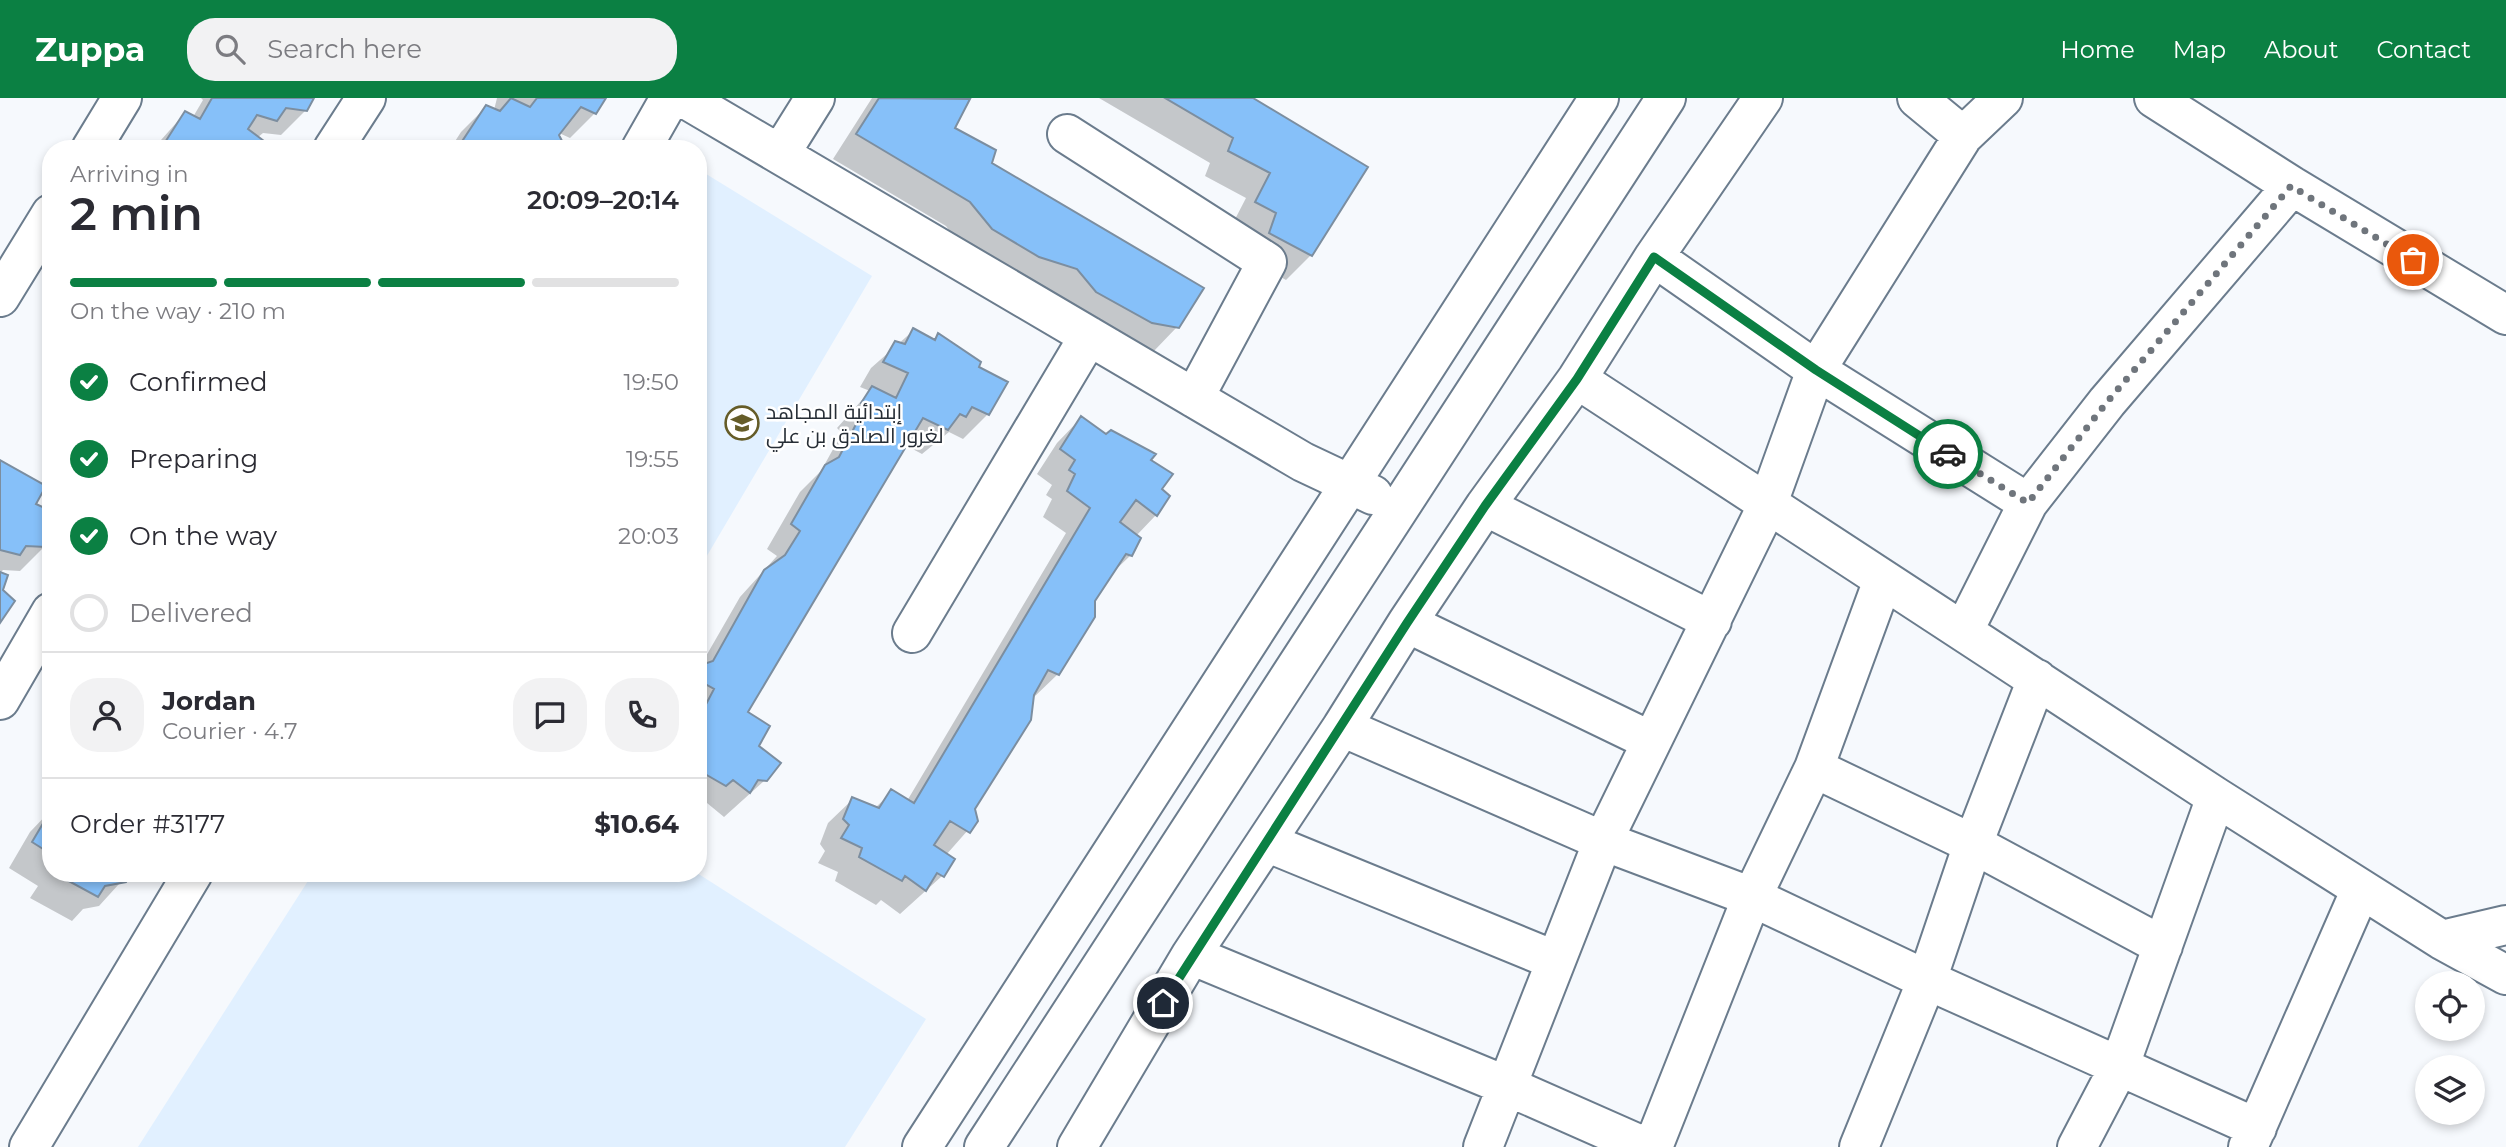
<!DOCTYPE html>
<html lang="en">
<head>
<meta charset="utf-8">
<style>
  body { margin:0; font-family:Montserrat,Cairo,sans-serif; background:#f2f2f3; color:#2b2b33; height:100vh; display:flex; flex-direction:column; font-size:26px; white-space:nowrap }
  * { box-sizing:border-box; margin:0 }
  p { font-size:23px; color:#7c7c81 }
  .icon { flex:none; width:38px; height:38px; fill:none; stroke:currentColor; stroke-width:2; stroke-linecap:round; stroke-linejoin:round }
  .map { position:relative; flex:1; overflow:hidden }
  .drawer { position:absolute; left:42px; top:42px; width:665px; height:742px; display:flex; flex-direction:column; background:#fff; border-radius:28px; box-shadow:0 4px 10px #0003 }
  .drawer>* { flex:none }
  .fabs { position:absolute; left:2415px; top:873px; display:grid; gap:14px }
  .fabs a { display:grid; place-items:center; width:70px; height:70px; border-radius:50%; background:#fff; box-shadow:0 4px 10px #0003; font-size:35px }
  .pin { position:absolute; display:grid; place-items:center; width:60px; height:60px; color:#fff; margin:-30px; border:4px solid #fff; border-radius:50%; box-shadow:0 2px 7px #0007 }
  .courier { position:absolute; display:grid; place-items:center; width:70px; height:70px; margin:-35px; border:5px solid #0b8043; border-radius:50%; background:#fff; color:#222; box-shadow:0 2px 9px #0007 }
  .summary em { font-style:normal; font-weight:600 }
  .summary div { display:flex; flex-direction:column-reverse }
  .summary { display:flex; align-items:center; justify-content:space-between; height:119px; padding:0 28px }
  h1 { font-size:46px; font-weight:600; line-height:52px }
  .bar { display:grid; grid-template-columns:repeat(4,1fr); gap:10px 7px; align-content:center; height:84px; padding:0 28px }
  .bar i { height:9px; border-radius:5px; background:#e1e1e2 }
  .bar .on { background:#0b8043 }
  .bar p { grid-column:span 4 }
  .line { display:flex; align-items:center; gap:18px; padding:0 28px; border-top:2px solid #e1e1e2 }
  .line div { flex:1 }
  .round { display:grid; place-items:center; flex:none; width:74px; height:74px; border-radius:28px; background:#f2f2f3 }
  ol { padding:0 28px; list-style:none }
  li { display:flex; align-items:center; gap:21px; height:77px }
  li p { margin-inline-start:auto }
  li .icon { padding:7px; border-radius:50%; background:#0b8043; color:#fff; stroke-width:4 }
  li:last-child { color:#7c7c81 }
  li i { width:38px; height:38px; border:4px solid #e1e1e2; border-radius:50% }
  header { display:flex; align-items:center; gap:42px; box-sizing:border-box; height:98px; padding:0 35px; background:#0b8043; color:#fff }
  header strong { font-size:33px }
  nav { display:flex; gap:38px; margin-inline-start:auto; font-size:24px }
  .search { width:490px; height:63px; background:#f2f2f3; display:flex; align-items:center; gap:18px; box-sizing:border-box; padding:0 24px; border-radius:28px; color:#7c7c81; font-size:26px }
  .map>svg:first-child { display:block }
  .built { fill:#e1f0ff }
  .shadow { fill:#0003 }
  .building { fill:#86c0f9; stroke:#7c8ea0; stroke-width:2 }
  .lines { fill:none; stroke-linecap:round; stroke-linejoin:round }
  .minor-casing { stroke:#6b7c8d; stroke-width:42 }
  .minor { stroke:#fff; stroke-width:38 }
  .done { stroke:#6f757c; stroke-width:7; stroke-dasharray:0 12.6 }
  .route { stroke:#0b8043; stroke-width:9 }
  .labels { text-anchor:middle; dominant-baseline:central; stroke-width:5; stroke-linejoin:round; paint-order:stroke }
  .poi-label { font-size:21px; fill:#272e36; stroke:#fff; text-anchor:start }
</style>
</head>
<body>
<header>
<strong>Zuppa</strong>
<div class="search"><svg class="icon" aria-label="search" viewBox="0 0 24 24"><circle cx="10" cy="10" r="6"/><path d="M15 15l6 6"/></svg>Search here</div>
<nav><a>Home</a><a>Map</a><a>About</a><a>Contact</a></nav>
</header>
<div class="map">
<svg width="2506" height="1049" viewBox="0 0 2506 1049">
  <rect width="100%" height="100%" fill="#f6f9fd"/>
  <path class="built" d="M 698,71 L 872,178 L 698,473 Z
    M 313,775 L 697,775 L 926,921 L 845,1049 L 138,1049 Z"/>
  <path class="shadow" d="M 201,0 L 312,0 L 306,12 L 281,37 L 263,35 L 257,40 L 264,51 L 153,51 L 185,15 L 193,19 L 203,2 Z
    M 497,0 L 604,0 L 595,15 L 570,40 L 559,35 L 554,51 L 450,51 L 461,34 L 486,9 L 494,12 Z
    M 872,0 L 968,2 L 953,31 L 1177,229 L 1153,254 L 967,156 L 946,128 L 833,61 Z
    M 1099,0 L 1251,0 L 1311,157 L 1286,182 L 1245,159 L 1231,129 L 1246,100 L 1205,78 L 1210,65 Z
    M 914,232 L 933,243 L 939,237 L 977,270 L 1006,284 L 988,316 L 963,341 L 949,334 L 922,356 L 905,347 L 745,614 L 765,682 L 724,719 L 707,705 L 700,712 L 698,572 L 740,499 L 777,458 L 767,451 L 800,394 L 821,373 L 842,335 L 837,330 L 870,293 L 860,289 L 871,270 Z
    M 1081,320 L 1148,363 L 1160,391 L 1168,398 L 1156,417 L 1136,438 L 1131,457 L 1108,479 L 1093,502 L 1058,576 L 1032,601 L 973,710 L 976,723 L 946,757 L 942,778 L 900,816 L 881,802 L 876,807 L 835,783 L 838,774 L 818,765 L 825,753 L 820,746 L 828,725 L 853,701 L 875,710 L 892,694 L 907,703 L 1066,435 L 1043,419 L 1052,401 L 1046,397 L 1052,387 L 1037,376 L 1057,345 Z
    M 0,364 L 34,407 L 45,448 L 20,473 L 3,472 L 0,475 Z
    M 51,712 L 51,775 L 129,775 L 99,808 L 83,811 L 72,823 L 30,800 L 38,788 L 9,770 L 30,734 Z"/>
  <path class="building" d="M 212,0 L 314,0 L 307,13 L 286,10 L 277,23 L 257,17 L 248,31 L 268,46 L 266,51 L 162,49 L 185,13 L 200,21 Z
    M 511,0 L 530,9 L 537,0 L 606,0 L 596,16 L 581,9 L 559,37 L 562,43 L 557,51 L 464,51 L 459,48 L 486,7 L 500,13 Z
    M 879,0 L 970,1 L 955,30 L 996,52 L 992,65 L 1204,190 L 1179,230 L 1152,225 L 1096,194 L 1077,171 L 1039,159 L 992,131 L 970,104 L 856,36 Z
    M 1165,0 L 1253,0 L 1368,69 L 1312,158 L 1269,135 L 1276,115 L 1255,104 L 1270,75 L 1228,53 L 1233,40 Z
    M 913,230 L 935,242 L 938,235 L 981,264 L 979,269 L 1008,284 L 989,317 L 972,309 L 966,319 L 960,316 L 948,332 L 923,320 L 748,614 L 770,628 L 759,648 L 781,665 L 767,683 L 758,682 L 750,695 L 733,682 L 726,688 L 698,672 L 698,615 L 701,616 L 714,591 L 698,582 L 698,572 L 701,567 L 713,563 L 764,472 L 785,457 L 800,433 L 791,426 L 825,367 L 839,359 L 865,309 L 861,305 L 872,288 L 896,300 L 908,275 L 883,264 L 895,243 L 905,246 Z
    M 1081,318 L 1106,336 L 1111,332 L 1156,356 L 1151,362 L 1173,376 L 1162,391 L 1170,398 L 1157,418 L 1136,402 L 1120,424 L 1141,440 L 1132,458 L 1126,456 L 1095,503 L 1095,519 L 1059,577 L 1048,572 L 1034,597 L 1031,622 L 975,711 L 978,723 L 970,735 L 950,723 L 934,747 L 955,761 L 944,779 L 937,775 L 926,793 L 905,778 L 902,783 L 859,759 L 862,750 L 841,740 L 849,727 L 843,721 L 852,699 L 879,710 L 891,691 L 914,705 L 1090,410 L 1067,393 L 1075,376 L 1069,372 L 1075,362 L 1060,351 Z
    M 0,362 L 46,388 L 36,406 L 51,413 L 51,441 L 46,449 L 26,448 L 20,457 L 0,452 Z
    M 0,474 L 8,477 L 3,492 L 15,503 L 0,525 Z
    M 51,712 L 51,756 L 32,744 Z
    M 54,775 L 131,775 L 126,784 L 105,788 L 98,799 Z"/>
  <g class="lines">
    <defs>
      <path id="minor" d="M 684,0 L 1303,364 L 1373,397
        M 1917,0 L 1963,38
        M 2154,0 L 2292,88 L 2506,217
        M 1067,36 L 1267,164 L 1194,300
        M 91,51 L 122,0
        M 333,51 L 366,0
        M 641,51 L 670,0
        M 780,56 L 815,0
        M 1654,159 L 1816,272 L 2028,405
        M 0,199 L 51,116
        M 1577,281 L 2216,699 L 2442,842 L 2506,877
        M 1485,408 L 1712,523
        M 1407,525 L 1651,643
        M 1964,532 L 2028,405 L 2107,304 L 2292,88
        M 912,535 L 1089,238
        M 0,602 L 51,514
        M 1342,629 L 1603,743 L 1752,799 L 1927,882 L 2257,1030
        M 1814,670 L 1973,746 L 2163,848
        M 1266,744 L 1554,862
        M 2442,842 L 2506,827
        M 1191,857 L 1507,988 L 1645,1049
        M 29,1049 L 193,775
        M 922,1049 L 1599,0
        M 984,1049 L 1666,0
        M 1077,1049 L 1191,857 L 1342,629 L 1407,525 L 1485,408 L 1577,281 L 1654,159 L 1763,0
        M 1483,1049 L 1603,743 L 1767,408 L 1816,272 L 1963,38 L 2003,0
        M 1653,1049 L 1752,799 L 1814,670 L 1883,482
        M 1859,1049 L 1927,882 L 1973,746 L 2037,581
        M 2077,1049 L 2120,967 L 2216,699
        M 2248,1049 L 2361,791"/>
    </defs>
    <use href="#minor" class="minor-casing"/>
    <use href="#minor" class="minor"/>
  </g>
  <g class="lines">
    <path class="done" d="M 1948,356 L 2028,405 L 2107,304 L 2291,88 L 2413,162"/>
    <path class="route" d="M 1163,905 L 1407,525 L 1485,408 L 1577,281 L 1654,159 L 1816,272 L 1948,356"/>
  </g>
  <defs>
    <symbol id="school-ring" viewBox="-11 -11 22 22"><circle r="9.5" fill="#fff" stroke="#655c28" stroke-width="1.5"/><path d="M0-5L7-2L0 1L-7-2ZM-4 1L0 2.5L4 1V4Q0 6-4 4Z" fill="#655c28"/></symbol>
  </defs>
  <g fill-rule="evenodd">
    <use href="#school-ring" x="723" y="306" width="38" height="38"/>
  </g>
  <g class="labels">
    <g class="poi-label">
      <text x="766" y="313">إبتدائية المجاهد<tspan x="766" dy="24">لغرور الصادق بن علي</tspan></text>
    </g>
  </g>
</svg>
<div class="fabs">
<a><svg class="icon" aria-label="locate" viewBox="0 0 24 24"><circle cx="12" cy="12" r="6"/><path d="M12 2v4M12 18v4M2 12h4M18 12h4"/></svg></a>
<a><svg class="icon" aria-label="layers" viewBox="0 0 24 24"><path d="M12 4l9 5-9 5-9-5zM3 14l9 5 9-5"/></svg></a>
</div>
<div class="pin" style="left:2413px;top:162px;background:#ea580c"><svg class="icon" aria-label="bag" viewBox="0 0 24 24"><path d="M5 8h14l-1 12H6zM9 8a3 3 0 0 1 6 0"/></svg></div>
<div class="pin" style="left:1163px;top:905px;background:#1f2937"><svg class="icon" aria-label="home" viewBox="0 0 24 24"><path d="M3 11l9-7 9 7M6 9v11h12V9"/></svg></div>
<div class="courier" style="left:1948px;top:356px"><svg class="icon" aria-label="car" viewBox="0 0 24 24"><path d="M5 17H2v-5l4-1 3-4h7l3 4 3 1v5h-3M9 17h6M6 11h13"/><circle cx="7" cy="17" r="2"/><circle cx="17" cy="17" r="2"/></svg></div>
<section class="drawer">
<div class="summary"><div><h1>2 min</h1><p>Arriving in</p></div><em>20:09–20:14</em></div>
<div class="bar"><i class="on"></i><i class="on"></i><i class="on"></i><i></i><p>On the way · 210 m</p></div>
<ol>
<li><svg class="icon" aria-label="check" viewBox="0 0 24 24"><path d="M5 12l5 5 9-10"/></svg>Confirmed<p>19:50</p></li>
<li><svg class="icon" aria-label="check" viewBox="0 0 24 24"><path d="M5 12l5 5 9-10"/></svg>Preparing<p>19:55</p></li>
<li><svg class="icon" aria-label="check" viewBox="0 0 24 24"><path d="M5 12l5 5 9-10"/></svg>On the way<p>20:03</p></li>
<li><i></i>Delivered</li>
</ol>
<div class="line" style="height:126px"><a class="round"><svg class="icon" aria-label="person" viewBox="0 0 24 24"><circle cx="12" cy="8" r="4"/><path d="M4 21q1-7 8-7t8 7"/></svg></a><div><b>Jordan</b><p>Courier · 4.7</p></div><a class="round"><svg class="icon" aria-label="chat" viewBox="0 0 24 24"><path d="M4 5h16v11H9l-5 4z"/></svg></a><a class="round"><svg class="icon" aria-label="phone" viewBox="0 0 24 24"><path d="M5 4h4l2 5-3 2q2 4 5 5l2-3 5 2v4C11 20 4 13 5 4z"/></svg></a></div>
<div class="line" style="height:91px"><div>Order #3177</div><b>$10.64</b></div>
</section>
</div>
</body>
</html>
